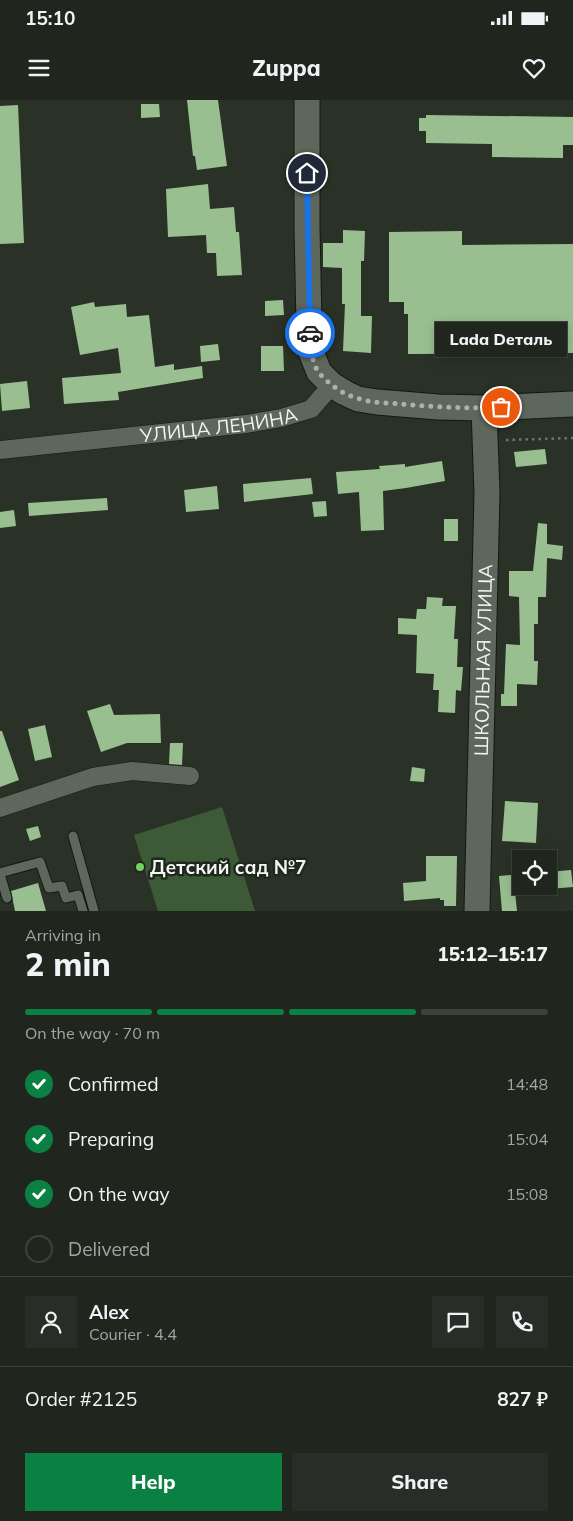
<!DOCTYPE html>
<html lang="en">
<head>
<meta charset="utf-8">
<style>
  body { margin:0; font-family:Mulish,sans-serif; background:#282e27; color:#f1f3f6; height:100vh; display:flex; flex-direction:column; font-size:19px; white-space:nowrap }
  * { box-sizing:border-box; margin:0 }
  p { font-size:16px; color:#a2a5a4 }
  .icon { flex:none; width:28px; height:28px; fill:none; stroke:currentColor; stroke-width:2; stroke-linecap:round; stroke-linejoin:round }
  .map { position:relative; height:811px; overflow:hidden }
  .details { display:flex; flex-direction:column; background:#20261e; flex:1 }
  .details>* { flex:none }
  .buttons { position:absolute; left:512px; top:750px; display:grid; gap:10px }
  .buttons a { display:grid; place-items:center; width:45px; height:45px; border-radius:0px; background:#20261e; box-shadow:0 2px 12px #0003,0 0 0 1px #3d433c; font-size:25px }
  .pin { position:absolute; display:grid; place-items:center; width:42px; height:42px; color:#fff; margin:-21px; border:2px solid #fff; border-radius:50%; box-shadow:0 1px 5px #0007 }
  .courier { position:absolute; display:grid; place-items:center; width:50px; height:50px; margin:-25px; border:4px solid #1a73e8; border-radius:50%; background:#fff; color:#222; box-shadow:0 1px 6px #0007 }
  .bubble { position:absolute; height:35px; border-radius:0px; background:#20261e; box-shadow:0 2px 12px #0003,0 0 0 1px #3d433c; font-size:16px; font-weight:800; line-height:35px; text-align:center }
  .headline em { font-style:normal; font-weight:800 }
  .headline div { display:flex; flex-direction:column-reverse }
  .headline { display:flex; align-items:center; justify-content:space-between; height:85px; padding:0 25px }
  h1 { font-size:32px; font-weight:800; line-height:38px }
  .bar { display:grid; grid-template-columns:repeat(4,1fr); gap:8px 5px; align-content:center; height:60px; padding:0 25px }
  .bar i { height:6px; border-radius:4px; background:#3d433c }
  .bar .on { background:#0b8043 }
  .bar p { grid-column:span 4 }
  .line { display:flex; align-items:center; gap:12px; padding:0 25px; border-top:1px solid #3d433c }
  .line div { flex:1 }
  .round { display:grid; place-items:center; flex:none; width:52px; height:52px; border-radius:0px; background:#282e27 }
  ol { padding:0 25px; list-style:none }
  li { display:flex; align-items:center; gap:15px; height:55px }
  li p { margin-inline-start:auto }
  li .icon { padding:5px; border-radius:50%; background:#0b8043; color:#fff; stroke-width:4 }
  li:last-child { color:#a2a5a4 }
  li i { width:28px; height:28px; border:2px solid #3d433c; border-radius:50% }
  .cta { display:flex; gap:10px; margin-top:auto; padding:10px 25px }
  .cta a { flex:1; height:58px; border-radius:0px; background:#0b8043; color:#fff; font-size:20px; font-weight:800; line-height:58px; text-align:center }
  .cta a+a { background:#282e27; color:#f1f3f6 }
  .status { display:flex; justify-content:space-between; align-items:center; height:35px; padding:0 25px; background:#20261e; direction:ltr }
  .status svg { height:14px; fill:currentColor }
  header { display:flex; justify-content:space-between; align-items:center; height:65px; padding:0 25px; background:#20261e; font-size:22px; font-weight:800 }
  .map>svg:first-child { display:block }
  .green { fill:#3c5a36 }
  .building { fill:#99bf91 }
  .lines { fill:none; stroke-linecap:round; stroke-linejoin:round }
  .lane-casing { stroke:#121911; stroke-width:11 }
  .street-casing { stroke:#121911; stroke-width:19 }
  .secondary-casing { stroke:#121911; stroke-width:27 }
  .path { stroke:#6e756c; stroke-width:2.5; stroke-dasharray:2.5 4; stroke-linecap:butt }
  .lane { stroke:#5e675c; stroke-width:9 }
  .street { stroke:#5e675c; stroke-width:18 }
  .secondary { stroke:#5e675c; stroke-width:25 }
  .done { stroke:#acb2aa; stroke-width:5; stroke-dasharray:0 9 }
  .route { stroke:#1a73e8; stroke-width:6 }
  .poi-dot { fill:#72d25d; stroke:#20281e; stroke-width:2 }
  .labels { text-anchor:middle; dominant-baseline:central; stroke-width:5; stroke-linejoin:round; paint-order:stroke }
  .street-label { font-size:19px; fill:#f2f7f0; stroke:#20281e }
  .poi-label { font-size:19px; font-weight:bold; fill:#f2f7f0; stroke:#20281e; text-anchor:start }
</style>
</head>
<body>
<div class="status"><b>15:10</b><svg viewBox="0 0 49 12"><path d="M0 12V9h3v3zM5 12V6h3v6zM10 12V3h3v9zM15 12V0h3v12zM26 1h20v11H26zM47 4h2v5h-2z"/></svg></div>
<header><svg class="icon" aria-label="menu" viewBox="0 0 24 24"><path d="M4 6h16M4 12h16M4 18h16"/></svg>Zuppa<svg class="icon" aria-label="heart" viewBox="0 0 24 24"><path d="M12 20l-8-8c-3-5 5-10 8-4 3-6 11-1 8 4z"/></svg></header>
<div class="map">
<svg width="573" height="811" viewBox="0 0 573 811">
  <rect width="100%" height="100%" fill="#2a3228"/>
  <path class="green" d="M 222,707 L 255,811 L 158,811 L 134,735 Z"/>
  <path class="building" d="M 187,0 L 218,0 L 227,66 L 197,70 L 195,56 L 193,56 Z
    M 141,4 L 159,4 L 160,17 L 141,18 Z
    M 18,5 L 24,143 L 0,144 L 0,6 Z
    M 426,15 L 573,17 L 573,45 L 563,45 L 563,58 L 492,57 L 492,44 L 426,43 L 426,31 L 419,31 L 419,18 L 426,18 Z
    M 208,84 L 210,109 L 234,107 L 236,132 L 239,132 L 242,175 L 217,176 L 216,153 L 207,153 L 206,135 L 168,137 L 166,89 Z
    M 343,130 L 365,131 L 364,161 L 361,161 L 361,216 L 372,216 L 371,253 L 343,251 L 345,204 L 342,204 L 342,168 L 323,167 L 323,143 L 343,143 Z
    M 462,131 L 462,145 L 573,144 L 573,253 L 408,254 L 408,214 L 404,214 L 404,202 L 389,202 L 389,132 Z
    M 283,200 L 284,215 L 265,216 L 265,201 Z
    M 94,202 L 95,207 L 126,204 L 127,217 L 149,215 L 155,267 L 174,264 L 174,270 L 202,266 L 203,278 L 118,292 L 119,300 L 64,304 L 62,278 L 121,273 L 118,248 L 80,255 L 71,207 Z
    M 218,244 L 220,260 L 201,262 L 200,246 Z
    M 261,246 L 283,246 L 284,271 L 261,271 Z
    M 27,281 L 30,308 L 2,311 L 0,284 Z
    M 545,349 L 547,364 L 516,367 L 514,352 Z
    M 442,361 L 445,381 L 406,388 L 383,391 L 384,430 L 361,431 L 359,392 L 338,394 L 336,372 L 380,369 L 379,366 L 405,364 L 405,367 Z
    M 311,378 L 313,394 L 244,402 L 243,384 Z
    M 217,386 L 219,409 L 186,412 L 184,390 Z
    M 107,398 L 108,410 L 29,416 L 28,403 Z
    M 326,401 L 327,416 L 314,417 L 312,402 Z
    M 14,410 L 16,426 L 0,428 L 0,412 Z
    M 444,419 L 458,419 L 458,441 L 444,441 Z
    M 538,423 L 547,424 L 547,444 L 563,446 L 562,460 L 547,458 L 546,497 L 538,497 L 538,524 L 534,524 L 534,561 L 538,561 L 537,585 L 517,584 L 517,606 L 501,606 L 501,594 L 504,594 L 506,544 L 520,545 L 519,497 L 509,496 L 509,471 L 533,471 Z
    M 427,497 L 443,498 L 442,506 L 456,506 L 454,539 L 458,539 L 457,567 L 463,567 L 461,591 L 456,590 L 455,613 L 438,612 L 439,590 L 433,590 L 434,574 L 416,573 L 417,535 L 398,534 L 398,518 L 416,519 L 417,509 L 426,509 Z
    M 110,604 L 114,615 L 160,614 L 161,643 L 127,643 L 101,652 L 87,611 Z
    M 45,625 L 52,657 L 35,661 L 28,629 Z
    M 0,631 L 2,631 L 19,680 L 0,687 Z
    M 170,643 L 183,643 L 182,665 L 169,664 Z
    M 412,667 L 425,669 L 424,682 L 410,681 Z
    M 505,701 L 538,703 L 536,743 L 502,741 Z
    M 38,726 L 41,737 L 30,741 L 26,729 Z
    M 426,756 L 457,756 L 456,806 L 444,806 L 444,800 L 440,800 L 440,798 L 404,801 L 403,783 L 426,781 Z
    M 571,770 L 573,787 L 549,789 L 549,772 Z
    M 521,774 L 521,792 L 515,792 L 517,811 L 502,811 L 499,776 Z
    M 38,783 L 46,811 L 15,811 L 11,791 Z"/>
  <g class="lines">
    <defs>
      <path id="lane" d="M 73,736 L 94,811
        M 0,773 L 40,762 L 49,788 L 62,786 L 66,798 L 78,795 L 83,811
        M 0,774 L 7,798"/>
      <g id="street">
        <path id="s1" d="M 0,350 L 246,324 L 281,318 L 311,309 L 332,285"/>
        <path d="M 0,708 L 93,677 L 132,671 L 190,676"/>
      </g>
      <g id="secondary">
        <path d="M 307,0 L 307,128 L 309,223 L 311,252 L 319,272 L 332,285 L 345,293 L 358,299 L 377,302 L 438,307 L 484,308 L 573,304"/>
        <path id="s2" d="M 477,811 L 487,393 L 484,308"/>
      </g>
    </defs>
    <use href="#lane" class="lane-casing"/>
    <use href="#street" class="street-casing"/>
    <use href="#secondary" class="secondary-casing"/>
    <path class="path" d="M 506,340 L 573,338"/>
    <use href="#lane" class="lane"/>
    <use href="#street" class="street"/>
    <use href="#secondary" class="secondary"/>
  </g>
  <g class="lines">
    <path class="done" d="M 310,233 C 311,246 311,262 319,273 C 329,284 342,294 357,298 C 371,303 387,303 402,304 C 435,307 468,309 501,307"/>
    <path class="route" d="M 307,73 L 310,233"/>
  </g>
  <circle class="poi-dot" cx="140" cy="767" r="5"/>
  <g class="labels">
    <g class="street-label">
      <text stroke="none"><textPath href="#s1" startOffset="220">УЛИЦА ЛЕНИНА</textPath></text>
      <text stroke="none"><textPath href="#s2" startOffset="251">ШКОЛЬНАЯ УЛИЦА</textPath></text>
    </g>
    <g class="poi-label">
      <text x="150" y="767">Детский сад №7</text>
    </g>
  </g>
</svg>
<div class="buttons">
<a><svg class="icon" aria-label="locate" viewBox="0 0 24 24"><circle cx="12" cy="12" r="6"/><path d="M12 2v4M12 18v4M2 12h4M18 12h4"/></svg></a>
</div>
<div class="pin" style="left:501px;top:307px;background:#ea580c"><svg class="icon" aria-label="bag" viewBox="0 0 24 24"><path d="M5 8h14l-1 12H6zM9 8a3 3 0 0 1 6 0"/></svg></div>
<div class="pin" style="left:307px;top:73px;background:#1f2937"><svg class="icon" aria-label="home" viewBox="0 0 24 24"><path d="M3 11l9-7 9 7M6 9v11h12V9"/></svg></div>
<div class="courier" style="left:310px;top:233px"><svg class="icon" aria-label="car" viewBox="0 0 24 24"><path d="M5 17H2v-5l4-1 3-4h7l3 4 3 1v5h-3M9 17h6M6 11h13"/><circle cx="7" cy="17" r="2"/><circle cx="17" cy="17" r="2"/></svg></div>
<div class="bubble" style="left:435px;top:222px;width:132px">Lada Dеталь</div>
</div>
<section class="details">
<div class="headline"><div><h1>2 min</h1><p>Arriving in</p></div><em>15:12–15:17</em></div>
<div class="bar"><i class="on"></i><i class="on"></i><i class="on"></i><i></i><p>On the way · 70 m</p></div>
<ol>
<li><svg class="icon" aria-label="check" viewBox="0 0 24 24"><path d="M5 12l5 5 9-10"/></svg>Confirmed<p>14:48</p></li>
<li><svg class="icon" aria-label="check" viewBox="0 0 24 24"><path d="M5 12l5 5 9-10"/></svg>Preparing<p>15:04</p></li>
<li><svg class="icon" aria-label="check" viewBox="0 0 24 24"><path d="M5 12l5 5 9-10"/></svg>On the way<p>15:08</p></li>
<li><i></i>Delivered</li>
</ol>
<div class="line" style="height:90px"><a class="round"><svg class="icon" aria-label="person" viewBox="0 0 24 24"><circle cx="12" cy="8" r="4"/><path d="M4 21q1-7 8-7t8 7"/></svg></a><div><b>Alex</b><p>Courier · 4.4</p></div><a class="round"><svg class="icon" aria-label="chat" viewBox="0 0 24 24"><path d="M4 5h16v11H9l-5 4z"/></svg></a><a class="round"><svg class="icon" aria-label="phone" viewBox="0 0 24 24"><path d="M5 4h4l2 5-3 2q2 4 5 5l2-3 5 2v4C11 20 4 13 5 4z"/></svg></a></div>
<div class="line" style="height:65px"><div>Order #2125</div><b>827 ₽</b></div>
<div class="cta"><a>Help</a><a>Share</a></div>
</section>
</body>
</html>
